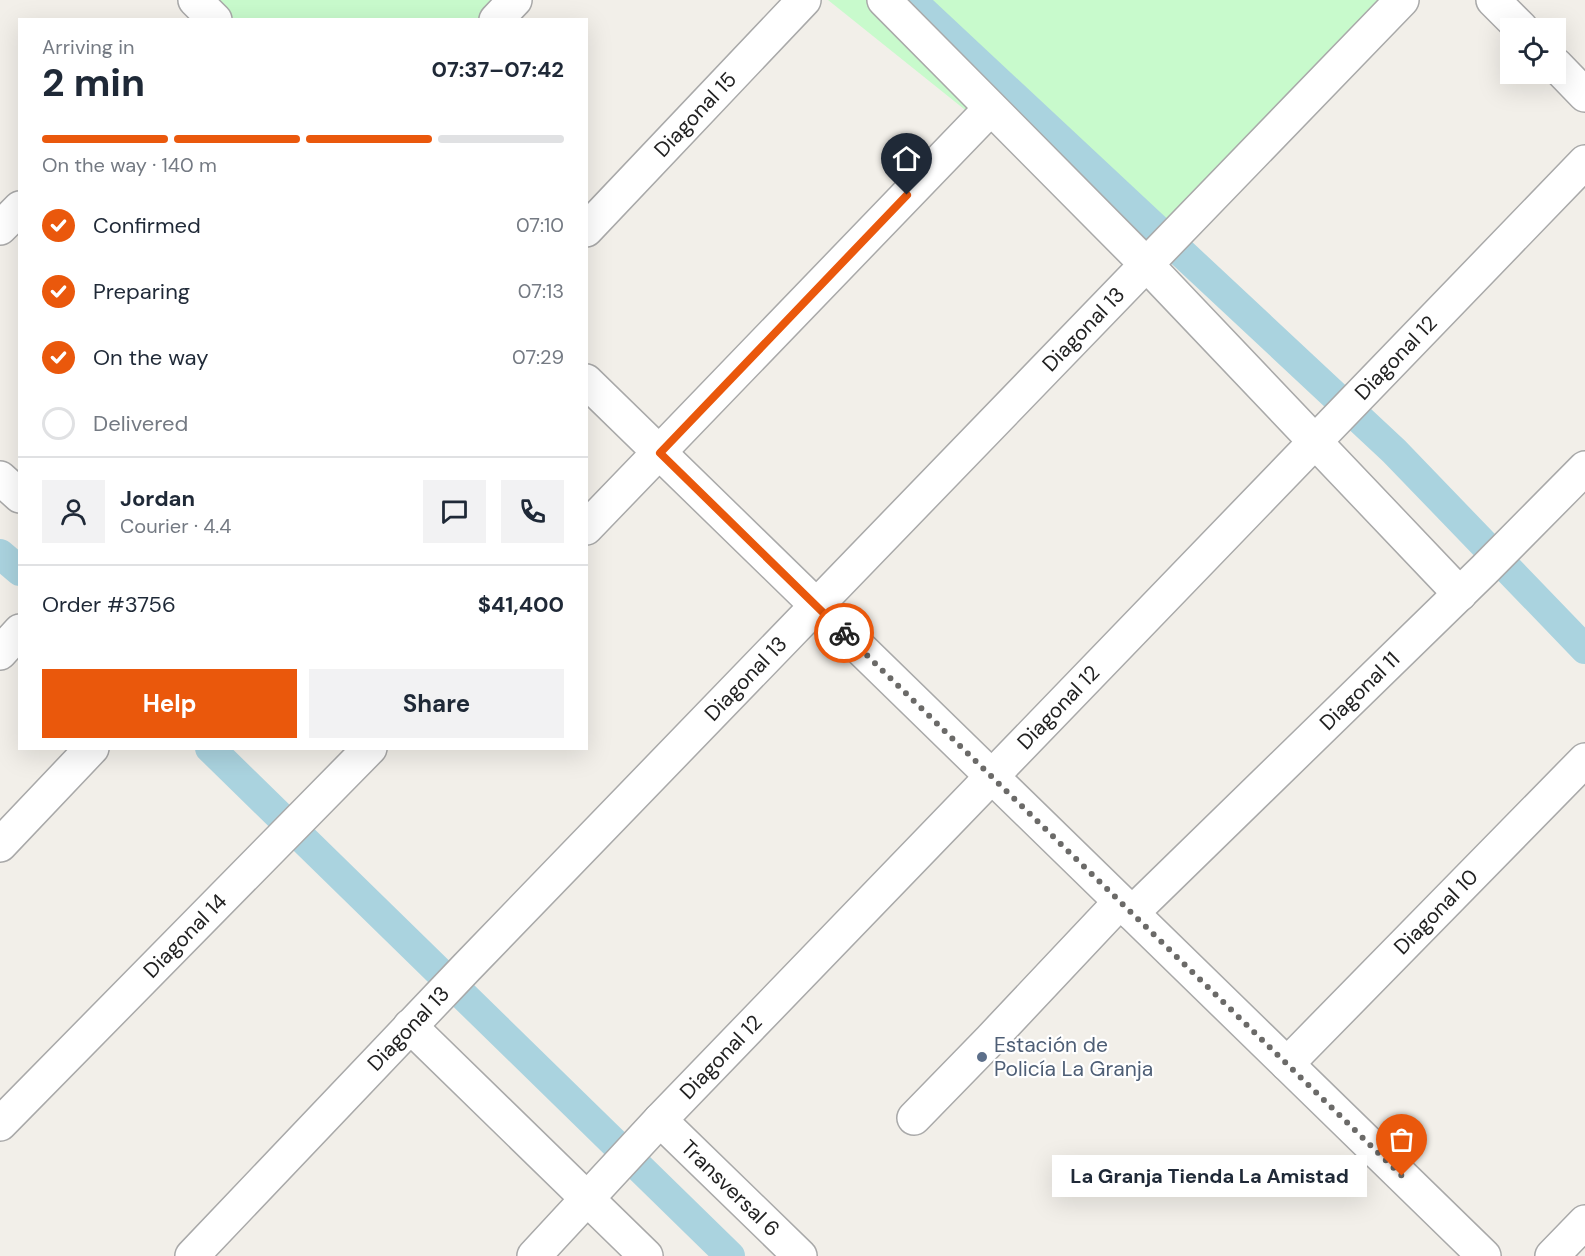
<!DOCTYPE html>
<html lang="en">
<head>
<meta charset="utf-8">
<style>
  body { margin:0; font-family:"DM Sans",sans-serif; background:#f2f2f3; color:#1f2937; height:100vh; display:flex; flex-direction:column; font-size:22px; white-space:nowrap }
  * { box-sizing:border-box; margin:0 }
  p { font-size:20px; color:#747a83 }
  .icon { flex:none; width:33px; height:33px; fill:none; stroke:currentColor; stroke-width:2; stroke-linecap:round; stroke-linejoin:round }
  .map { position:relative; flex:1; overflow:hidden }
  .drawer { position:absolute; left:18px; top:18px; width:570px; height:732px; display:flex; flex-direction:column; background:#fff; border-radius:0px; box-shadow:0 6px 24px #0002 }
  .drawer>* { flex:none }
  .controls { position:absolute; left:1500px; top:18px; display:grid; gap:12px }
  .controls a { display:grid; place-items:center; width:66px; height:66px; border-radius:0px; background:#fff; box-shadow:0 6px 24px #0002; font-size:30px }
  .pin { position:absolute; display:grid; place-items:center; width:51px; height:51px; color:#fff; margin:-62px -26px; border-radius:50% 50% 50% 0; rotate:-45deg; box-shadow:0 0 6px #0007 }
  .pin .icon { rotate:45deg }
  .courier { position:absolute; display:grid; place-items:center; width:60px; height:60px; margin:-30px; border:4px solid #ea580c; border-radius:50%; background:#fff; color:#222; box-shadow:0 2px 8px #0007 }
  .bubble { position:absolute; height:42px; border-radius:0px; background:#fff; box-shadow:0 6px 24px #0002; font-size:20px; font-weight:700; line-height:42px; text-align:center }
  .headline em { font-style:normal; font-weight:700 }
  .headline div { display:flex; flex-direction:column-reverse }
  .headline { display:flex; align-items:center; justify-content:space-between; height:102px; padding:0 24px }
  h1 { font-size:39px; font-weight:700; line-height:45px }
  .bar { display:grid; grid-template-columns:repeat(4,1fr); gap:9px 6px; align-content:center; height:72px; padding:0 24px }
  .bar i { height:8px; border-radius:4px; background:#e0e1e3 }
  .bar .active { background:#ea580c }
  .bar p { grid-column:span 4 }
  .line { display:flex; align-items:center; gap:15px; padding:0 24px; border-top:2px solid #e0e1e3 }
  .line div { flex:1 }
  .round { display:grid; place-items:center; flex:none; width:63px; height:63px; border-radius:0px; background:#f2f2f3 }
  ol { padding:0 24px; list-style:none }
  li { display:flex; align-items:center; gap:18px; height:66px }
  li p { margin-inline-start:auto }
  li .icon { padding:6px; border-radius:50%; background:#ea580c; color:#fff; stroke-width:4 }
  li:last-child { color:#747a83 }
  li i { width:33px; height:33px; border:3px solid #e0e1e3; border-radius:50% }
  .cta { display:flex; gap:12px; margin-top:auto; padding:12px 24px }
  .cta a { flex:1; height:69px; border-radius:0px; background:#ea580c; color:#fff; font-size:24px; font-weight:700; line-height:69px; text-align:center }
  .cta a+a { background:#f2f2f3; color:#1f2937 }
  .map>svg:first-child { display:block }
  .park { fill:#c8facc }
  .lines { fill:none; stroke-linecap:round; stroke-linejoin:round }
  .canal { stroke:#aad3df; stroke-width:30 }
  .minor-casing { stroke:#a9a9a9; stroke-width:36 }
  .minor { stroke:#fff; stroke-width:33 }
  .done { stroke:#6b6a68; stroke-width:6; stroke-dasharray:0 10.8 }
  .route { stroke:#ea580c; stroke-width:8 }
  .service-dot { fill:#5c6f8a; stroke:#fff; stroke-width:2 }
  .labels { text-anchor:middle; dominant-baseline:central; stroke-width:4.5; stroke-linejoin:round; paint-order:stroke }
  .street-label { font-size:21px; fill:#222; stroke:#fff }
  .service-label { font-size:21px; fill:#4e5e75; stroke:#fff; text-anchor:start }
</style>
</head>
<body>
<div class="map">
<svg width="1585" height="1256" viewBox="0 0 1585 1256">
  <rect width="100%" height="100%" fill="#f2efe9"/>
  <path class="park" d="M 195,0 L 513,0 L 494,20 L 215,19 Z
    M 828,0 L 1402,0 L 1135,276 L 984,125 Z"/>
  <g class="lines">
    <path class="canal" d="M 911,0 L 1394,451 L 1585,649
      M 0,554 L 20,571
      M 210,748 L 730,1256"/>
    <defs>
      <g id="minor">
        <path d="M 195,0 L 215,20"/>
        <path d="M 884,0 L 1146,264 L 1460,594"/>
        <path d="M 1493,0 L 1521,28"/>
        <path d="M 496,20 L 515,0"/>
        <path d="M 1556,65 L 1585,95"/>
        <path d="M 0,228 L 20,208"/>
        <path id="s1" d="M 586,230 L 804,0"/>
        <path d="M 586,381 L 1484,1256"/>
        <path d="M 0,478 L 20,496"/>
        <path d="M 586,528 L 990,109"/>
        <path d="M 0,653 L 20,631"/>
        <path d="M 0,845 L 92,748"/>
        <path id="s2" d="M 1132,913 L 1484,570 L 1585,468"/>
        <path d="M 410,1026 L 646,1256"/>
        <path id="s3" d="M 1287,1064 L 1585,760"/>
        <path d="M 914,1118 L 990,1040 L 1120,902"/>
        <path id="s4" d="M 660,1120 L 800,1256"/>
        <path id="s5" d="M 0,1124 L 370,748"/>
        <path id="s6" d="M 192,1256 L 467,967 L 1402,0"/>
        <path id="s7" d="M 534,1256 L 660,1120 L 1585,162"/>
        <path d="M 1552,1256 L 1585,1222"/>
      </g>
    </defs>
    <use href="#minor" class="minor-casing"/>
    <use href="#minor" class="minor"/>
  </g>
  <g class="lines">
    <path class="done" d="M 844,633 L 1402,1176"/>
    <path class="route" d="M 844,633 L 660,453 L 907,195"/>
  </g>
  <circle class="service-dot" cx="982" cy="1057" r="6"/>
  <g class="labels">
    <g class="street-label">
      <text stroke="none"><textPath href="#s1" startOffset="159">Diagonal 15</textPath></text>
      <text stroke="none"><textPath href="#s6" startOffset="1286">Diagonal 13</textPath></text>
      <text stroke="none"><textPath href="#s7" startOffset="1245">Diagonal 12</textPath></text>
      <text stroke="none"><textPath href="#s6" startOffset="800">Diagonal 13</textPath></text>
      <text stroke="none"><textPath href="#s2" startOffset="318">Diagonal 11</textPath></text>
      <text stroke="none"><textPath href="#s7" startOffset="759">Diagonal 12</textPath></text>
      <text stroke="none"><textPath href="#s3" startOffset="213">Diagonal 10</textPath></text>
      <text stroke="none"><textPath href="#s5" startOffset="264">Diagonal 14</textPath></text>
      <text stroke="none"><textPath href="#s6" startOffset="314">Diagonal 13</textPath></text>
      <text stroke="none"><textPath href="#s7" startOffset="273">Diagonal 12</textPath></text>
      <text stroke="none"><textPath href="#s4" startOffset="98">Transversal 6</textPath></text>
    </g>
    <g class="service-label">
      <text x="994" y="1045">Estación de<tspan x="994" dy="24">Policía La Granja</tspan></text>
    </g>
  </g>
</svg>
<div class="controls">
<a><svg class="icon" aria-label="locate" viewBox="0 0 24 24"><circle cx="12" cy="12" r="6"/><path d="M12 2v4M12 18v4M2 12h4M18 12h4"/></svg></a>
</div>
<div class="pin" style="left:1402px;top:1176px;background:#ea580c"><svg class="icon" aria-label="bag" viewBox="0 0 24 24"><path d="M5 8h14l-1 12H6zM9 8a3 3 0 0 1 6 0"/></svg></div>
<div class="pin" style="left:907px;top:195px;background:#1f2937"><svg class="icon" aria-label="home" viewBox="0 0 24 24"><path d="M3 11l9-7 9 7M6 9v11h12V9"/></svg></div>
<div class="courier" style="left:844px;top:633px"><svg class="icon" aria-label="bike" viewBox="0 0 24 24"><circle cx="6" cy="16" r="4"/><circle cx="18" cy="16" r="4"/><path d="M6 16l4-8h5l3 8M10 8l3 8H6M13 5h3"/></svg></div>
<div class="bubble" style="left:1052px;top:1155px;width:315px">La Granja Tienda La Amistad</div>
<section class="drawer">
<div class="headline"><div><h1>2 min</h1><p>Arriving in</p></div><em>07:37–07:42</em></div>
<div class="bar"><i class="active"></i><i class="active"></i><i class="active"></i><i></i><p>On the way · 140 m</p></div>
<ol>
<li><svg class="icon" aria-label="check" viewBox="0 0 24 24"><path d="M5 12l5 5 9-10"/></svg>Confirmed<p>07:10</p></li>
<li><svg class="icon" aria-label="check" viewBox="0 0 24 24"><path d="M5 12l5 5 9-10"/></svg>Preparing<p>07:13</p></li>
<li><svg class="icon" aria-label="check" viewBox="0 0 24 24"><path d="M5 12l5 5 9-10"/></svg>On the way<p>07:29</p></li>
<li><i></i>Delivered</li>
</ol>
<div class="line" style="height:108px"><a class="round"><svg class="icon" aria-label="person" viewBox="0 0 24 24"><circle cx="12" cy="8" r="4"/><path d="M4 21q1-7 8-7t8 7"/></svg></a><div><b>Jordan</b><p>Courier · 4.4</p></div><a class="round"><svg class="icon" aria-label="chat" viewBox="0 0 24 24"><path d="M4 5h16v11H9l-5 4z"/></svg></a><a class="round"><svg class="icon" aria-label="phone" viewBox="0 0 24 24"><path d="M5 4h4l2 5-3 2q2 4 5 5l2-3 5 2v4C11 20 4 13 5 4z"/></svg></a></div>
<div class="line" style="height:78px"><div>Order #3756</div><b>$41,400</b></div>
<div class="cta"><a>Help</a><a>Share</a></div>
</section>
</div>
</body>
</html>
